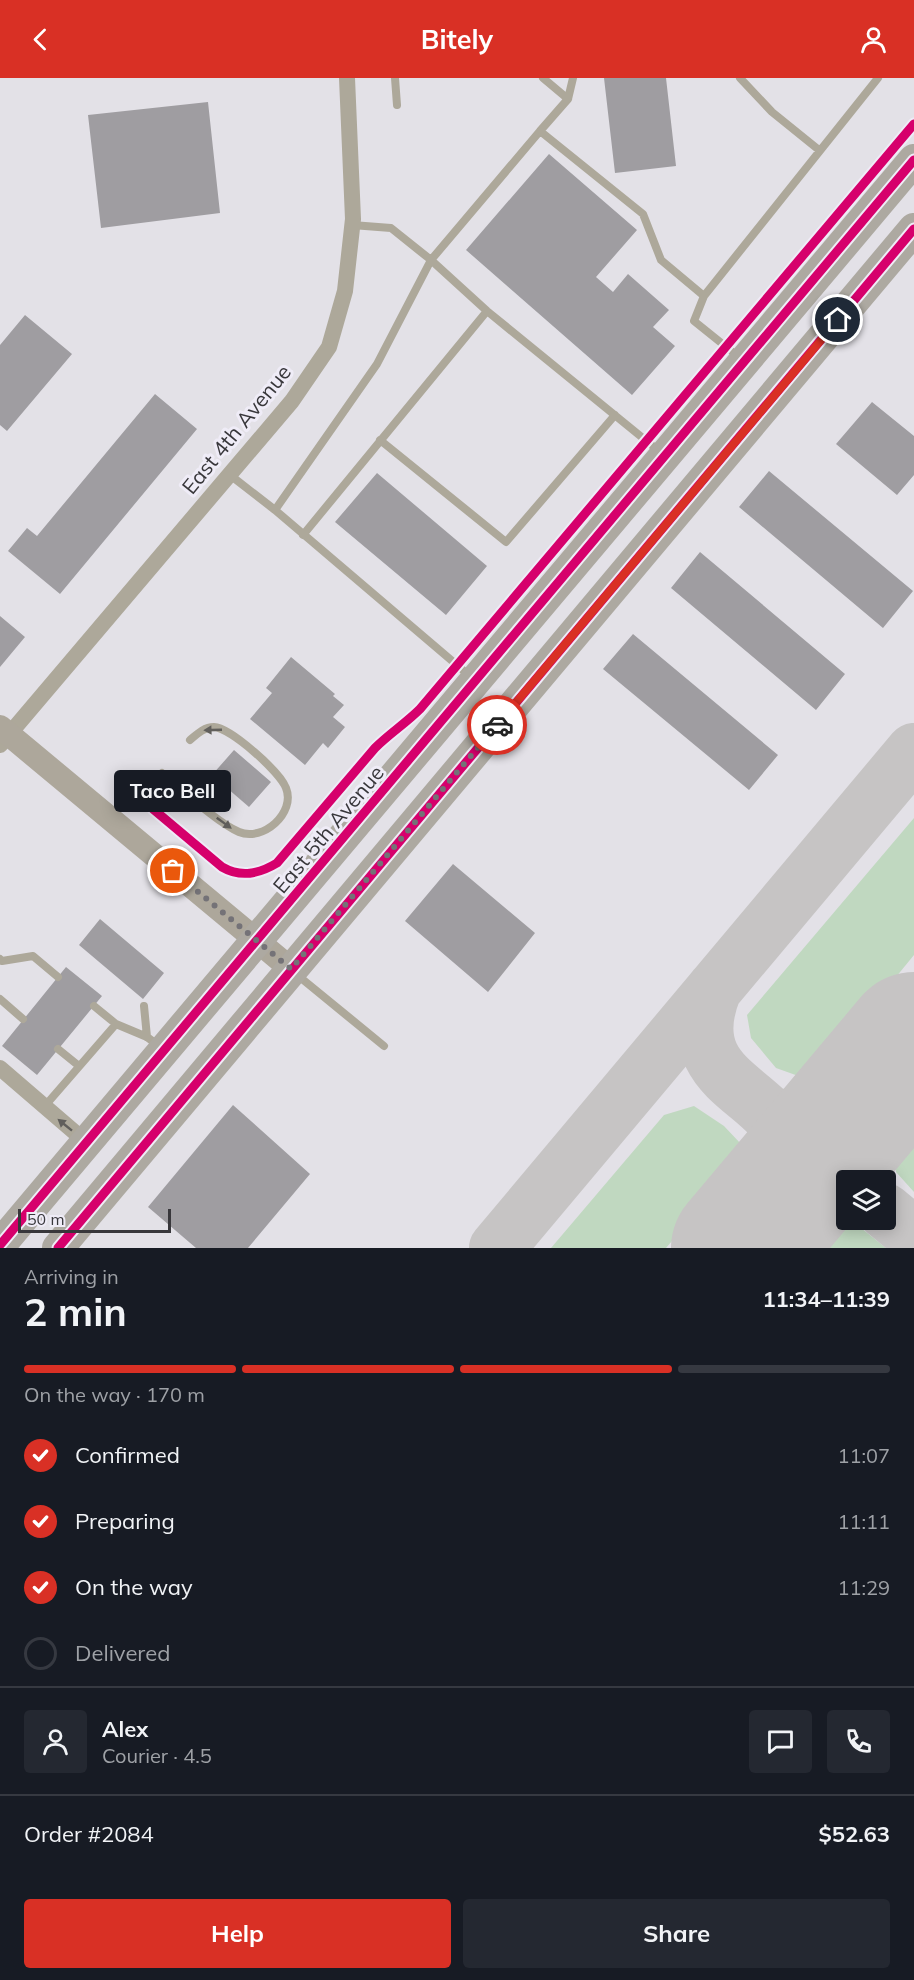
<!DOCTYPE html>
<html lang="en">
<head>
<meta charset="utf-8">
<style>
  body { margin:0; font-family:Mulish,sans-serif; background:#242831; color:#f1f3f6; height:100vh; display:flex; flex-direction:column; font-size:22px; white-space:nowrap }
  * { box-sizing:border-box; margin:0 }
  p { font-size:20px; color:#9ea1a6 }
  .icon { flex:none; width:33px; height:33px; fill:none; stroke:currentColor; stroke-width:2; stroke-linecap:round; stroke-linejoin:round }
  .map { position:relative; height:1170px; overflow:hidden }
  .sheet { display:flex; flex-direction:column; background:#171b24; flex:1 }
  .sheet>* { flex:none }
  .fabs { position:absolute; left:836px; top:1092px; display:grid; gap:12px }
  .fabs a { display:grid; place-items:center; width:60px; height:60px; border-radius:6px; background:#171b24; box-shadow:0 3px 15px #0003; font-size:30px }
  .scale { position:absolute; left:18px; bottom:15px; width:153px; box-sizing:border-box; padding-left:6px; border:3px solid #38373b; border-top:0; font-size:16px; line-height:21px; white-space:nowrap; color:#38373b; -webkit-text-stroke:4px #efecf7; paint-order:stroke }
  .pin { position:absolute; display:grid; place-items:center; width:51px; height:51px; color:#fff; margin:-26px; border:3px solid #fff; border-radius:50%; box-shadow:0 2px 6px #0007 }
  .courier { position:absolute; display:grid; place-items:center; width:60px; height:60px; margin:-30px; border:4px solid #d93025; border-radius:50%; background:#fff; color:#222; box-shadow:0 2px 8px #0007 }
  .bubble { position:absolute; height:42px; border-radius:6px; background:#171b24; box-shadow:0 3px 15px #0003; font-size:20px; font-weight:700; line-height:42px; text-align:center }
  .headline em { font-style:normal; font-weight:700 }
  .headline div { display:flex; flex-direction:column-reverse }
  .headline { display:flex; align-items:center; justify-content:space-between; height:102px; padding:0 24px }
  h1 { font-size:39px; font-weight:700; line-height:45px }
  .bar { display:grid; grid-template-columns:repeat(4,1fr); gap:9px 6px; align-content:center; height:72px; padding:0 24px }
  .bar i { height:8px; border-radius:4px; background:#363941 }
  .bar .selected { background:#d93025 }
  .bar p { grid-column:span 4 }
  .line { display:flex; align-items:center; gap:15px; padding:0 24px; border-top:2px solid #363941 }
  .line div { flex:1 }
  .round { display:grid; place-items:center; flex:none; width:63px; height:63px; border-radius:6px; background:#242831 }
  ol { padding:0 24px; list-style:none }
  li { display:flex; align-items:center; gap:18px; height:66px }
  li p { margin-inline-start:auto }
  li .icon { padding:6px; border-radius:50%; background:#d93025; color:#fff; stroke-width:4 }
  li:last-child { color:#9ea1a6 }
  li i { width:33px; height:33px; border:3px solid #363941; border-radius:50% }
  .primary-button { display:flex; gap:12px; margin-top:auto; padding:12px 24px }
  .primary-button a { flex:1; height:69px; border-radius:6px; background:#d93025; color:#fff; font-size:24px; font-weight:700; line-height:69px; text-align:center }
  .primary-button a+a { background:#242831; color:#f1f3f6 }
  header { display:flex; justify-content:space-between; align-items:center; height:78px; padding:0 24px; background:#d93025; color:#fff; font-size:27px; font-weight:700 }
  .map>svg:first-child { display:block }
  .green { fill:#c0d8c0 }
  .lines { fill:none; stroke-linecap:round; stroke-linejoin:round }
  .taxiway { stroke:#c6c4c4; stroke-width:56 }
  .runway { stroke:#c6c4c4; stroke-width:138 }
  .building { fill:#9f9da1 }
  .lane { stroke:#ada89a; stroke-width:8 }
  .street { stroke:#ada89a; stroke-width:16 }
  .secondary { stroke:#ada79b; stroke-width:24 }
  .highway { stroke:#ada9a1; stroke-width:32 }
  .cycleway-casing { stroke:#efecf7; stroke-width:13 }
  .cycleway { stroke:#d6006c; stroke-width:9 }
  .oneway { fill:#615f5c }
  .done { stroke:#747277; stroke-width:6; stroke-dasharray:0 10.8 }
  .route { stroke:#d93025; stroke-width:8 }
  .labels { text-anchor:middle; dominant-baseline:central; stroke-width:6; stroke-linejoin:round; paint-order:stroke }
  .street-label { font-size:21px; fill:#38373b; stroke:#efecf7 }
</style>
</head>
<body>
<header><svg class="icon" aria-label="back" viewBox="0 0 24 24"><path d="M15 5l-7 7 7 7"/></svg>Bitely<svg class="icon" aria-label="person" viewBox="0 0 24 24"><circle cx="12" cy="8" r="4"/><path d="M4 21q1-7 8-7t8 7"/></svg></header>
<div class="map">
<svg width="914" height="1170" viewBox="0 0 914 1170">
  <rect width="100%" height="100%" fill="#e3e1e7"/>
  <path class="green" d="M 914,740 L 914,877 L 824,987 L 804,1000 L 776,990 L 751,960 L 747,937 Z
    M 694,1028 L 724,1048 L 741,1066 L 738,1086 L 666,1170 L 551,1170 L 664,1037 Z
    M 914,1044 L 914,1114 L 896,1094 L 896,1065 Z
    M 835,1149 L 861,1150 L 886,1170 L 818,1170 Z"/>
  <g class="lines">
    <path class="taxiway" d="M 714,911 C 672,1016 796,1010 787,1086 C 785,1104 775,1121 768,1137
      M 767,1034 C 807,1054 827,1044 863,1024
      M 885,1133 L 914,1157
      M 768,1137 C 795,1117 811,1104 846,1110
      M 497,1170 L 914,673"/>
    <path class="runway" d="M 740,1170 L 914,963"/>
  </g>
  <path class="building" d="M 604,0 L 666,0 L 676,88 L 615,95 Z
    M 208,24 L 220,135 L 101,150 L 88,37 Z
    M 549,76 L 637,152 L 596,199 L 613,214 L 628,196 L 669,232 L 653,249 L 675,268 L 632,317 L 466,172 Z
    M 25,237 L 72,276 L 7,353 L 0,347 L 0,267 Z
    M 155,316 L 197,351 L 60,516 L 8,473 L 27,450 L 37,458 Z
    M 872,324 L 914,358 L 914,397 L 897,417 L 836,366 Z
    M 769,393 L 913,513 L 883,550 L 739,429 Z
    M 377,395 L 487,488 L 446,537 L 335,444 Z
    M 700,474 L 845,596 L 816,632 L 671,510 Z
    M 0,538 L 25,559 L 0,589 Z
    M 633,556 L 778,677 L 749,712 L 603,591 Z
    M 291,579 L 335,616 L 333,618 L 344,627 L 333,639 L 345,649 L 328,670 L 323,665 L 305,687 L 250,641 L 272,615 L 266,610 Z
    M 234,672 L 271,704 L 249,729 L 212,697 Z
    M 453,786 L 535,855 L 488,914 L 405,843 Z
    M 100,841 L 164,895 L 143,921 L 79,867 Z
    M 66,889 L 102,918 L 37,997 L 2,968 Z
    M 233,1027 L 310,1096 L 248,1170 L 196,1170 L 148,1129 Z"/>
  <g class="lines">
    <path class="lane" d="M 395,0 L 397,27
      M 740,0 L 772,34 L 819,72
      M 568,21 L 573,0
      M 540,53 L 568,21 L 543,0
      M 704,218 L 878,0
      M 380,362 L 506,464 L 615,337
      M 660,374 L 487,233 L 431,182 L 540,53 L 643,136 L 661,182 L 704,218 L 694,243 L 740,280
      M 230,397 L 275,432 L 471,599
      M 275,432 L 377,286 L 431,182 L 391,150 L 352,147
      M 303,457 L 487,233
      M 162,695 C 183,712 216,744 239,754 C 263,764 296,735 286,710 C 280,694 231,650 214,649 C 204,649 197,656 190,662
      M 0,881 L 2,883 L 33,878 L 58,899
      M 296,896 L 384,968
      M 0,921 L 23,941
      M 94,928 L 116,946 L 147,959 L 159,968
      M 144,928 L 147,959
      M 58,971 L 79,988
      M 44,1029 L 116,946"/>
    <path class="street" d="M 0,667 L 292,323 L 329,269 L 345,213 L 353,141 L 347,0
      M 0,990 L 86,1064"/>
    <path class="secondary" d="M 0,649 L 291,891"/>
    <path class="highway" d="M 0,1167 L 914,82
      M 58,1170 L 914,151"/>
    <defs>
      <path id="cycleway" d="M 153,731 L 222,789 C 241,800 259,796 277,785 L 375,670 C 389,656 406,645 420,631 L 914,46
        M 0,1167 L 914,82
        M 58,1170 L 914,151"/>
    </defs>
    <use href="#cycleway" class="cycleway-casing"/>
    <use href="#cycleway" class="cycleway"/>
  </g>
  <defs><path id="oneway-solid" d="M-6-.8H1V-3.2L6.5 0L1 3.2V.8H-6Z" transform="scale(1.5)"/></defs>
  <g class="oneway">
    <use href="#oneway-solid" transform="translate(213 652) rotate(178)"/>
    <use href="#oneway-solid" transform="translate(224 745) rotate(36)"/>
    <use href="#oneway-solid" transform="translate(65 1047) rotate(-141)"/>
  </g>
  <g class="lines">
    <path class="done" d="M 173,793 L 291,891 L 497,647"/>
    <path class="route" d="M 497,647 L 838,242"/>
  </g>
  <g class="labels">
    <g class="street-label">
      <text transform="translate(236 351) rotate(-51)">East 4th Avenue</text>
      <text transform="translate(328 751) rotate(-50)">East 5th Avenue</text>
    </g>
  </g>
</svg>
<div class="fabs">
<a><svg class="icon" aria-label="layers" viewBox="0 0 24 24"><path d="M12 4l9 5-9 5-9-5zM3 14l9 5 9-5"/></svg></a>
</div>
<div class="scale">50 m</div>
<div class="pin" style="left:173px;top:793px;background:#ea580c"><svg class="icon" aria-label="bag" viewBox="0 0 24 24"><path d="M5 8h14l-1 12H6zM9 8a3 3 0 0 1 6 0"/></svg></div>
<div class="pin" style="left:838px;top:242px;background:#1f2937"><svg class="icon" aria-label="home" viewBox="0 0 24 24"><path d="M3 11l9-7 9 7M6 9v11h12V9"/></svg></div>
<div class="courier" style="left:497px;top:647px"><svg class="icon" aria-label="car" viewBox="0 0 24 24"><path d="M5 17H2v-5l4-1 3-4h7l3 4 3 1v5h-3M9 17h6M6 11h13"/><circle cx="7" cy="17" r="2"/><circle cx="17" cy="17" r="2"/></svg></div>
<div class="bubble" style="left:114px;top:692px;width:117px">Taco Bell</div>
</div>
<section class="sheet">
<div class="headline"><div><h1>2 min</h1><p>Arriving in</p></div><em>11:34–11:39</em></div>
<div class="bar"><i class="selected"></i><i class="selected"></i><i class="selected"></i><i></i><p>On the way · 170 m</p></div>
<ol>
<li><svg class="icon" aria-label="check" viewBox="0 0 24 24"><path d="M5 12l5 5 9-10"/></svg>Confirmed<p>11:07</p></li>
<li><svg class="icon" aria-label="check" viewBox="0 0 24 24"><path d="M5 12l5 5 9-10"/></svg>Preparing<p>11:11</p></li>
<li><svg class="icon" aria-label="check" viewBox="0 0 24 24"><path d="M5 12l5 5 9-10"/></svg>On the way<p>11:29</p></li>
<li><i></i>Delivered</li>
</ol>
<div class="line" style="height:108px"><a class="round"><svg class="icon" aria-label="person" viewBox="0 0 24 24"><circle cx="12" cy="8" r="4"/><path d="M4 21q1-7 8-7t8 7"/></svg></a><div><b>Alex</b><p>Courier · 4.5</p></div><a class="round"><svg class="icon" aria-label="chat" viewBox="0 0 24 24"><path d="M4 5h16v11H9l-5 4z"/></svg></a><a class="round"><svg class="icon" aria-label="phone" viewBox="0 0 24 24"><path d="M5 4h4l2 5-3 2q2 4 5 5l2-3 5 2v4C11 20 4 13 5 4z"/></svg></a></div>
<div class="line" style="height:78px"><div>Order #2084</div><b>$52.63</b></div>
<div class="primary-button"><a>Help</a><a>Share</a></div>
</section>
</body>
</html>
